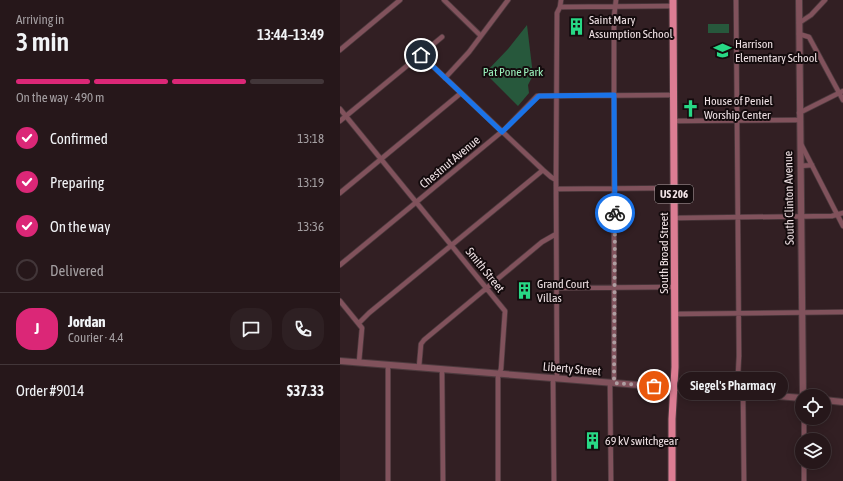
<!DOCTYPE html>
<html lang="en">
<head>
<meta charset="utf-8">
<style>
  body { margin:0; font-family:"Asap Condensed",sans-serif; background:#2e2023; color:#f1f3f6; height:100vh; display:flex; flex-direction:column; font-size:15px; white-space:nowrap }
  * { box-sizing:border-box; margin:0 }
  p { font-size:13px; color:#a49fa2 }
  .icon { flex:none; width:22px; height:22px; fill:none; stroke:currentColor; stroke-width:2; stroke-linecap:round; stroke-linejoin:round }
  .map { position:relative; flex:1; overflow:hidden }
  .side { display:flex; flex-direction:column; background:#26171a; width:340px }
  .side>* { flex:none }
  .tools { position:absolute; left:455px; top:389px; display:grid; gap:8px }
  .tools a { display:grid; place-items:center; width:36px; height:36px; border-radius:50%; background:#26171a; box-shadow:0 2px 10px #0003,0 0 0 1px #423639; font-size:20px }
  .pin { position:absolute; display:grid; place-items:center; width:34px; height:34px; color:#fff; margin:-17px; border:2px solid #fff; border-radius:50%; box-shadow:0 1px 4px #0007 }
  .courier { position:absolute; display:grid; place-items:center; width:40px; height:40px; margin:-20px; border:3px solid #1a73e8; border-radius:50%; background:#fff; color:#222; box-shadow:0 1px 5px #0007 }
  .bubble { position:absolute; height:28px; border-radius:14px; background:#26171a; box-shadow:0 2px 10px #0003,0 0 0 1px #423639; font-size:13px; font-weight:600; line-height:28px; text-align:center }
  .head em { font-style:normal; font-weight:600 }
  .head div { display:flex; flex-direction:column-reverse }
  .head { display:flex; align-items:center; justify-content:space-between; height:68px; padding:0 16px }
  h1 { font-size:26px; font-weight:600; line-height:30px }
  .bar { display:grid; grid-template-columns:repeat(4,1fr); gap:6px 4px; align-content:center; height:48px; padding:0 16px }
  .bar i { height:5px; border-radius:3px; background:#423639 }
  .bar .on { background:#db2777 }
  .bar p { grid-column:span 4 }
  .line { display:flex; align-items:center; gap:10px; padding:0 16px; border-top:1px solid #423639 }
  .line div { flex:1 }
  .round { display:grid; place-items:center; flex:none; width:42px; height:42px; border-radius:16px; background:#2e2023 }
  ol { padding:0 16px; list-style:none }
  li { display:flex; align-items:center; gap:12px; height:44px }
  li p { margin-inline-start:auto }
  li .icon { padding:4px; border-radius:50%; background:#db2777; color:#fff; stroke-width:4 }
  li:last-child { color:#a49fa2 }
  li i { width:22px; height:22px; border:2px solid #423639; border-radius:50% }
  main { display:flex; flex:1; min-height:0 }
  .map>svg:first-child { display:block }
  .green { fill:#27583c }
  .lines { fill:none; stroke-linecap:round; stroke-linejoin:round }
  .minor-casing { stroke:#4d3a3e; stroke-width:6 }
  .tertiary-casing { stroke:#4d3a3e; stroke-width:8 }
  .primary-casing { stroke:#4d3a3e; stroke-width:9 }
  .minor { stroke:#81525c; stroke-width:4.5 }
  .tertiary { stroke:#81525c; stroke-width:6 }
  .primary { stroke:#dc7d93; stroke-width:7 }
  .done { stroke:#ae9ea1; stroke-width:4; stroke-dasharray:0 7.2 }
  .route { stroke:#1a73e8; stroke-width:5 }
  .labels { text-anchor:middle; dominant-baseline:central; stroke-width:4; stroke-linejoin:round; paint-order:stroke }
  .shield { fill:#140b0d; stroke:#aea2a4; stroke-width:1 }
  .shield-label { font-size:11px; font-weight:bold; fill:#f0e2e5 }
  .poi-label { font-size:12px; fill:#f0e2e5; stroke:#140b0d; text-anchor:start }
  .park-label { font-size:12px; fill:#9af0bb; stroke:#140b0d }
  .street-label { font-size:12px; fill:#f0e2e5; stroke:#140b0d }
</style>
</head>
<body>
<main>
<section class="side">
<div class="head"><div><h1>3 min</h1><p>Arriving in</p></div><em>13:44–13:49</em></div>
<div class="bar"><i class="on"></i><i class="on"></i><i class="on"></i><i></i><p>On the way · 490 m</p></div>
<ol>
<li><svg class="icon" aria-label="check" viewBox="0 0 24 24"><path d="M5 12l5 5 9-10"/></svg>Confirmed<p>13:18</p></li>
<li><svg class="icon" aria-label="check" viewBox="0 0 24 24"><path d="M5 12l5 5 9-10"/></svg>Preparing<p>13:19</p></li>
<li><svg class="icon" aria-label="check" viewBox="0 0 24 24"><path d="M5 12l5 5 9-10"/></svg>On the way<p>13:36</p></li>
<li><i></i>Delivered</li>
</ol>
<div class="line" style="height:72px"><b class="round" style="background:#db2777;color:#fff">J</b><div><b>Jordan</b><p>Courier · 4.4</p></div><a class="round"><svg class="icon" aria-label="chat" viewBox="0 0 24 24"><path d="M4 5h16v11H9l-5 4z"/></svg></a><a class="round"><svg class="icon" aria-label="phone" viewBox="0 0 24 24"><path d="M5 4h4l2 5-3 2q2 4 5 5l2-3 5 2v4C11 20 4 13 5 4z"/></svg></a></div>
<div class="line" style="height:52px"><div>Order #9014</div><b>$37.33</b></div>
</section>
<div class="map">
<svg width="503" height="481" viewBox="0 0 503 481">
  <rect width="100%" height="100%" fill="#321f23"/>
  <path class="green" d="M 368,24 L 389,24 L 389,33 L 368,33 Z
    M 187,25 L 193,75 L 188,85 L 189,93 L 178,106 L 145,73 L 168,49 Z"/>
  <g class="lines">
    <defs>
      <path id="minor" d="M 104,0 L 141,36
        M 396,0 L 399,356 L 397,393
        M 220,7 L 333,6
        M 459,23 L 471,15 L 485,0
        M 459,34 L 469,37 L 503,100
        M 0,50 L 60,0
        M 81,55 L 203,170 L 211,177 L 216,180
        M 105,78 L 129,52 L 168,0
        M 0,109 L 165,311 L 161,369 L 158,377 L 158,481
        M 459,113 L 503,91
        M 0,121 L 102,37
        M 334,121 L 459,120
        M 461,144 L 503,226
        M 460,166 L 472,165
        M 216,189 L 334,188
        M 0,193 L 121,93
        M 335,218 L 492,216 L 503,213
        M 0,265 L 165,129 L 197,96 L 334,95
        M 217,288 L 335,287
        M 0,301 L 22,328 L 19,362
        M 335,314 L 503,312
        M 19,323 L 29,313 L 203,170
        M 48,365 L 48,481
        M 79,367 L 81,344 L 84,340 L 202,242 L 216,234
        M 102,369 L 103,481
        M 213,378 L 214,481
        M 217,378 L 216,180 L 217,13 L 220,7 L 221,0
        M 270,383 L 271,481
        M 274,383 L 274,17 L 276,0
        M 403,393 L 404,481
        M 464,418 L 464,440
        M 464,462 L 464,481"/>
      <path id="tertiary" d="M 459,0 L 463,396
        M 0,361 L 462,398
        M 484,400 L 503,402"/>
      <path id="primary" d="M 332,481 L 332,419 L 335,367 L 333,0"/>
    </defs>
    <use href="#minor" class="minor-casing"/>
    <use href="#tertiary" class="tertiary-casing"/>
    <use href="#primary" class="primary-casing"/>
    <use href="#minor" class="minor"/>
    <use href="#tertiary" class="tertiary"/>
    <use href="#primary" class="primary"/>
  </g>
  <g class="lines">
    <path class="done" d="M 275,213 L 274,383 L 314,386"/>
    <path class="route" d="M 81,55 L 162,132 L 199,96 L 274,95 L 275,213"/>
  </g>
  <defs>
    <symbol id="building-bare" viewBox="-9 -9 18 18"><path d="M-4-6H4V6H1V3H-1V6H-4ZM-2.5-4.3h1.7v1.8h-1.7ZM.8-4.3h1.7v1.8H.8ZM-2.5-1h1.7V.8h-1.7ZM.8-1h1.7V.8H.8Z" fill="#28d885" stroke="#140b0d" stroke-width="2.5" paint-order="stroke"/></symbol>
    <symbol id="school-bare" viewBox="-9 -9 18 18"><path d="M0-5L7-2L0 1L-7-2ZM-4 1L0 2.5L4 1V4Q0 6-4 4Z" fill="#28d885" stroke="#140b0d" stroke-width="2.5" paint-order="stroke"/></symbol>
    <symbol id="church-bare" viewBox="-9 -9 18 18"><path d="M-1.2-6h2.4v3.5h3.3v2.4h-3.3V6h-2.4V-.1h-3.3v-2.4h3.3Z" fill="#28d885" stroke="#140b0d" stroke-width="2.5" paint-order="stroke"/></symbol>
  </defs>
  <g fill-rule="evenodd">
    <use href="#building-bare" x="224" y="14" width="25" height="25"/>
    <use href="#school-bare" x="370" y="38" width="25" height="25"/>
    <use href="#church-bare" x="338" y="96" width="25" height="25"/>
    <use href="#building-bare" x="172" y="278" width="25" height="25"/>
    <use href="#building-bare" x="240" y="428" width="25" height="25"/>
  </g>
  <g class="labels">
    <rect class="shield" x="315" y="185" width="38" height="18" rx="3"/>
    <g class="shield-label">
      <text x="334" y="194">US 206</text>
    </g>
    <g class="poi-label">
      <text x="249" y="20">Saint Mary<tspan x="249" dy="14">Assumption School</tspan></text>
      <text x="395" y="44">Harrison<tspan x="395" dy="14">Elementary School</tspan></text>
      <text x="364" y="101">House of Peniel<tspan x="364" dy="14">Worship Center</tspan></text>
      <text x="197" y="284">Grand Court<tspan x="197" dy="14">Villas</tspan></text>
      <text x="265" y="441">69 kV switchgear</text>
    </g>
    <g class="park-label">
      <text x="173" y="72">Pat Pone Park</text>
    </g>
    <g class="street-label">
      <text transform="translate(110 162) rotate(-40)">Chestnut Avenue</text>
      <text transform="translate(449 198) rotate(-91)">South Clinton Avenue</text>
      <text transform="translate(324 253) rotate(-90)">South Broad Street</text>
      <text transform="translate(145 270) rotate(51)">Smith Street</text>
      <text transform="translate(232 369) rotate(5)">Liberty Street</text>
    </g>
  </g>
</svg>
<div class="tools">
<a><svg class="icon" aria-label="locate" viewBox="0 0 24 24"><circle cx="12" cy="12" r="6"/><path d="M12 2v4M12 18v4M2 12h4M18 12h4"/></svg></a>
<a><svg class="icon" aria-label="layers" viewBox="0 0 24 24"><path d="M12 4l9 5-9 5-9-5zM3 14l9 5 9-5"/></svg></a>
</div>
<div class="pin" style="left:314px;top:386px;background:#ea580c"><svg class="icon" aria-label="bag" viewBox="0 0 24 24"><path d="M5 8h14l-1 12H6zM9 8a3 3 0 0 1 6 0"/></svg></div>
<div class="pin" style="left:81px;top:55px;background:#1f2937"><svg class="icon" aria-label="home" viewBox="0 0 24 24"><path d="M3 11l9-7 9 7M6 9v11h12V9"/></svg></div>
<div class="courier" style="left:275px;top:213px"><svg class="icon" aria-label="bike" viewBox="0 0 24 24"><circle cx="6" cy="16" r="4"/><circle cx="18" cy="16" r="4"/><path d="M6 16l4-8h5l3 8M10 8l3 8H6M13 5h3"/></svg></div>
<div class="bubble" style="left:338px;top:372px;width:110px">Siegel's Pharmacy</div>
</div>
</main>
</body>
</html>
